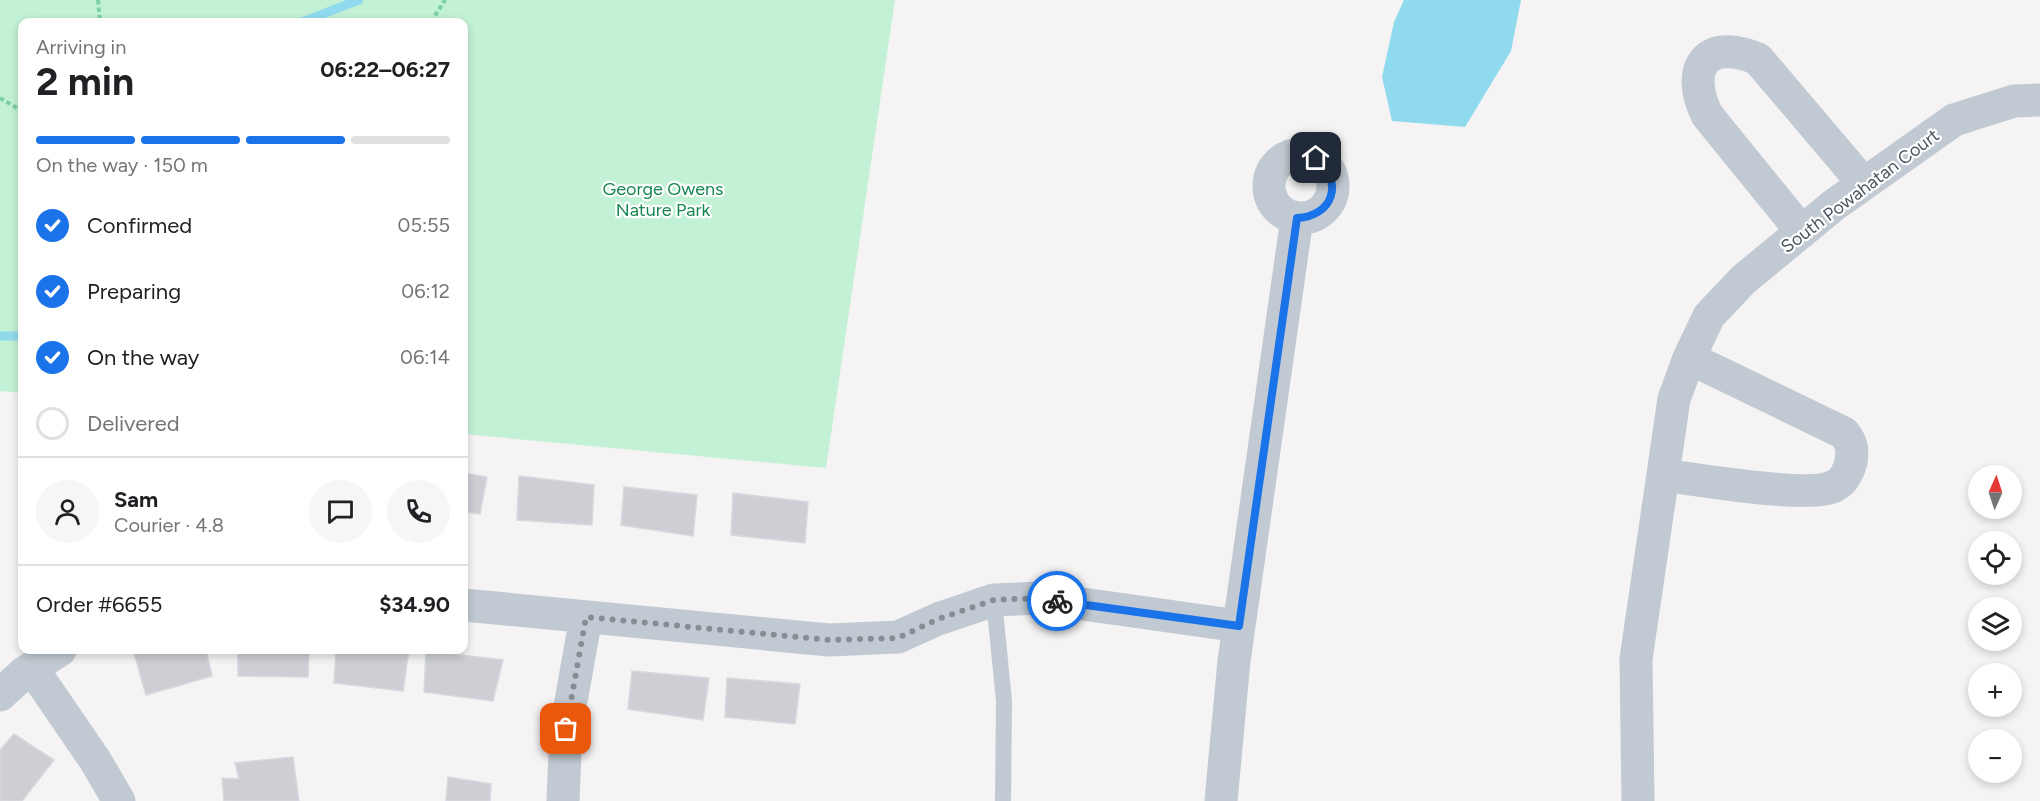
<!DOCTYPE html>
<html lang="en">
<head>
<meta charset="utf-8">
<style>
  body { margin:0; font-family:Figtree,sans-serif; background:#f6f6f6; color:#202124; height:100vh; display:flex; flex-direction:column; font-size:22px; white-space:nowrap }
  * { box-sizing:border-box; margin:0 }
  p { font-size:20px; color:#757577 }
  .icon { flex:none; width:33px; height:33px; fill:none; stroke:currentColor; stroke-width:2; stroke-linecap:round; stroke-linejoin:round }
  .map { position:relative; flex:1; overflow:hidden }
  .panel { position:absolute; left:18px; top:18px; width:450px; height:636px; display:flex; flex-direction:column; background:#fff; border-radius:12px; box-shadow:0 3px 9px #0003 }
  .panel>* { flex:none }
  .needle { width:39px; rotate:3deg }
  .fabs { position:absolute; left:1968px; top:465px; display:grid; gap:12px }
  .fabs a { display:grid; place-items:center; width:54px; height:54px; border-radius:50%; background:#fff; box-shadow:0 3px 9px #0003; font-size:30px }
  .pin { position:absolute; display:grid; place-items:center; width:51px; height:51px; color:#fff; margin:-26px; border-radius:12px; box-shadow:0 3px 9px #0006 }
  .courier { position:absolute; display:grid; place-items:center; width:60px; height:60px; margin:-30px; border:4px solid #1a73e8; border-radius:50%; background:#fff; color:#222; box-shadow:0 2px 8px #0007 }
  .headline em { font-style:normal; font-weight:700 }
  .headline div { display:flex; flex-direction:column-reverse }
  .headline { display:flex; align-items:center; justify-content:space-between; height:102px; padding:0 18px }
  h1 { font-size:39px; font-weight:700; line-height:45px }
  .bar { display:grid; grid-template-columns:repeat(4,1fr); gap:9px 6px; align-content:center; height:72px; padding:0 18px }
  .bar i { height:8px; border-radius:4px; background:#e0e0e0 }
  .bar .on { background:#1a73e8 }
  .bar p { grid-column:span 4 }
  .line { display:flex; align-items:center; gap:15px; padding:0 18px; border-top:2px solid #e0e0e0 }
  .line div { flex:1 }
  .round { display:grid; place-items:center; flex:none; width:63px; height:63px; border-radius:32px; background:#f6f6f6 }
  ol { padding:0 18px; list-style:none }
  li { display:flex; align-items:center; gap:18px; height:66px }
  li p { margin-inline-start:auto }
  li .icon { padding:6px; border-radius:50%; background:#1a73e8; color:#fff; stroke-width:4 }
  li:last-child { color:#757577 }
  li i { width:33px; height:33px; border:3px solid #e0e0e0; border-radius:50% }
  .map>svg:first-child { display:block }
  .green { fill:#c3f1d5 }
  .water { fill:#90daee }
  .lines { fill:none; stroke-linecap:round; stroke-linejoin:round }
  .stream { stroke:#90daee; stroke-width:9 }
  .building { fill:#cdcfd5; stroke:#d7d9de; stroke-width:1.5 }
  .path { stroke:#7ad0a6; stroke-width:4; stroke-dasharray:4.5 3; stroke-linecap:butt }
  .lane { stroke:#c1cad2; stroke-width:16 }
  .street { stroke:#c1cad2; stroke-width:33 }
  .done { stroke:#868d94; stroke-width:6; stroke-dasharray:0 10.8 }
  .route { stroke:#1a73e8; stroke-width:8 }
  .labels { text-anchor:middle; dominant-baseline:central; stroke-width:4.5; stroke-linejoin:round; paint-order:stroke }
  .park-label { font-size:18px; fill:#17864f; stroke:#fff }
  .street-label { font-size:18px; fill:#4a5661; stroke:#fff }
</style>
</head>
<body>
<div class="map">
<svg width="2040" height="801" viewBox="0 0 2040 801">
  <rect width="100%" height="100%" fill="#f5f3f3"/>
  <path class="green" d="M 0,0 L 895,0 L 826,468 L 464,434 L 464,22 L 22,22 L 22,393 L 0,391 Z"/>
  <path class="water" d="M 1404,0 L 1521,0 L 1511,51 L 1465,127 L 1392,121 L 1382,77 L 1394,22 Z"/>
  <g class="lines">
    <path class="stream" d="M 302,22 L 359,0
      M 0,336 L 22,336"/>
  </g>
  <path class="building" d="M 464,473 L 487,477 L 480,514 L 464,512 Z
    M 519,476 L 594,485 L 592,525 L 517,520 Z
    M 624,487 L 697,495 L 693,536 L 621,525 Z
    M 733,493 L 808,502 L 805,543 L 731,535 Z
    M 150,650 L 206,650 L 212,676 L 146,695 L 134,653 Z
    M 238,650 L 309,650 L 308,677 L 238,676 Z
    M 336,650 L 409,650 L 403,691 L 334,683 Z
    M 426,651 L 503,660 L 493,701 L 424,692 Z
    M 632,671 L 709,678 L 703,720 L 628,709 Z
    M 727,678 L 800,684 L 795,724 L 725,717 Z
    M 14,734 L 54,760 L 22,801 L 0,801 L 0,750 Z
    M 293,757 L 299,801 L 224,801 L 222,778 L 239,779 L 235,763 Z
    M 448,777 L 491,784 L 490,801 L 446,801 Z"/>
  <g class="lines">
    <path class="path" d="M 98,0 L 100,22
      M 431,22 L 445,0
      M 0,98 L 22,111"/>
    <path class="lane" d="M 994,600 L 1004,701 L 1003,801"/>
    <path class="street" d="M1269 186a32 32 0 1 1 64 0a32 32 0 1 1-64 0Z
      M 1802,232 L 1707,115 C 1684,67 1707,37 1758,59 L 1864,184
      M 1663,475 C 1695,479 1814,500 1836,485 C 1844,481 1849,470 1851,462 C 1853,449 1852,443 1844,433 L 1689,358
      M 464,605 L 829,640 L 898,637 L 938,619 L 994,600 L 1040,598 L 1239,626
      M 32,668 L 95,760 L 119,801
      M 0,695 L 24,673 L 60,650
      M 563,801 L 566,729 L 586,617
      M 1221,801 L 1234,661 L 1297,218
      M 1638,801 L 1636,659 L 1674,399 L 1689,358 L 1709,316 L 1743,280 L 1834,205 L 1954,120 L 2014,101 L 2040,100"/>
  </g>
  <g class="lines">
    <path class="done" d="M 566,729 L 586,617 L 829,640 L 898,638 L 938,619 L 994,600 L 1040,598 L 1057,601"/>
    <path class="route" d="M 1057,601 L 1239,626 L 1297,218 C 1334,216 1344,181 1316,158"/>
  </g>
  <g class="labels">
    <g class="park-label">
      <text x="663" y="189">George Owens<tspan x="663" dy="21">Nature Park</tspan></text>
    </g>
    <g class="street-label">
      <text transform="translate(1860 191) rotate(-37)">South Powahatan Court</text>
    </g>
  </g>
</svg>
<div class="fabs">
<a><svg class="needle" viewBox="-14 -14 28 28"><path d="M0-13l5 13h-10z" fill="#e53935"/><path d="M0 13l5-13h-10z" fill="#757577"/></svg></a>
<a><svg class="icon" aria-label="locate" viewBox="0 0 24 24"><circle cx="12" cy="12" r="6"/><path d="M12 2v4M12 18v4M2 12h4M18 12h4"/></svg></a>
<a><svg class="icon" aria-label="layers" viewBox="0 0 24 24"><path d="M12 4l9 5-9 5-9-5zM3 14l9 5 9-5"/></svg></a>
<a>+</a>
<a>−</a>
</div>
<div class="pin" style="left:566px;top:729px;background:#ea580c"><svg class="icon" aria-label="bag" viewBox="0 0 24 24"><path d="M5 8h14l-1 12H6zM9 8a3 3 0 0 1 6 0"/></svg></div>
<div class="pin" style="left:1316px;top:158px;background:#1f2937"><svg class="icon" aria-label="home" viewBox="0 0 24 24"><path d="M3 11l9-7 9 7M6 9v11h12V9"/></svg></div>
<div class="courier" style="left:1057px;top:601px"><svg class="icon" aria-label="bike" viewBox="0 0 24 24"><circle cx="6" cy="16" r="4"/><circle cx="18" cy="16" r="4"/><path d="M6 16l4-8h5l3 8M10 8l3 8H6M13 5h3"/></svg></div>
<section class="panel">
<div class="headline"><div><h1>2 min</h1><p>Arriving in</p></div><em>06:22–06:27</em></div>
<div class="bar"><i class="on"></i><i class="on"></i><i class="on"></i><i></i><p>On the way · 150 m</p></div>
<ol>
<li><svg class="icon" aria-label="check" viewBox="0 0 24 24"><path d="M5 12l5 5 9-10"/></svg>Confirmed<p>05:55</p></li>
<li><svg class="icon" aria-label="check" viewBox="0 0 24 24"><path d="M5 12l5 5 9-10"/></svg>Preparing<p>06:12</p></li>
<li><svg class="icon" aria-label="check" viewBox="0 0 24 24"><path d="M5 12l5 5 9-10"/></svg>On the way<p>06:14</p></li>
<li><i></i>Delivered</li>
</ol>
<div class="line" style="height:108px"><a class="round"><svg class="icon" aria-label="person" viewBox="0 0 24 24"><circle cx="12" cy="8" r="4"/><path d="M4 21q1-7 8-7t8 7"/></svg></a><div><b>Sam</b><p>Courier · 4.8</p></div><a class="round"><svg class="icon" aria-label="chat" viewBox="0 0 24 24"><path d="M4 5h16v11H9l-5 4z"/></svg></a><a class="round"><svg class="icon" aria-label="phone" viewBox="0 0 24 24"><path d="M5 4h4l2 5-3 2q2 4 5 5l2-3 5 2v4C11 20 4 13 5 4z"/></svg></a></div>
<div class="line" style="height:78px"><div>Order #6655</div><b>$34.90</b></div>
</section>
</div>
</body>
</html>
